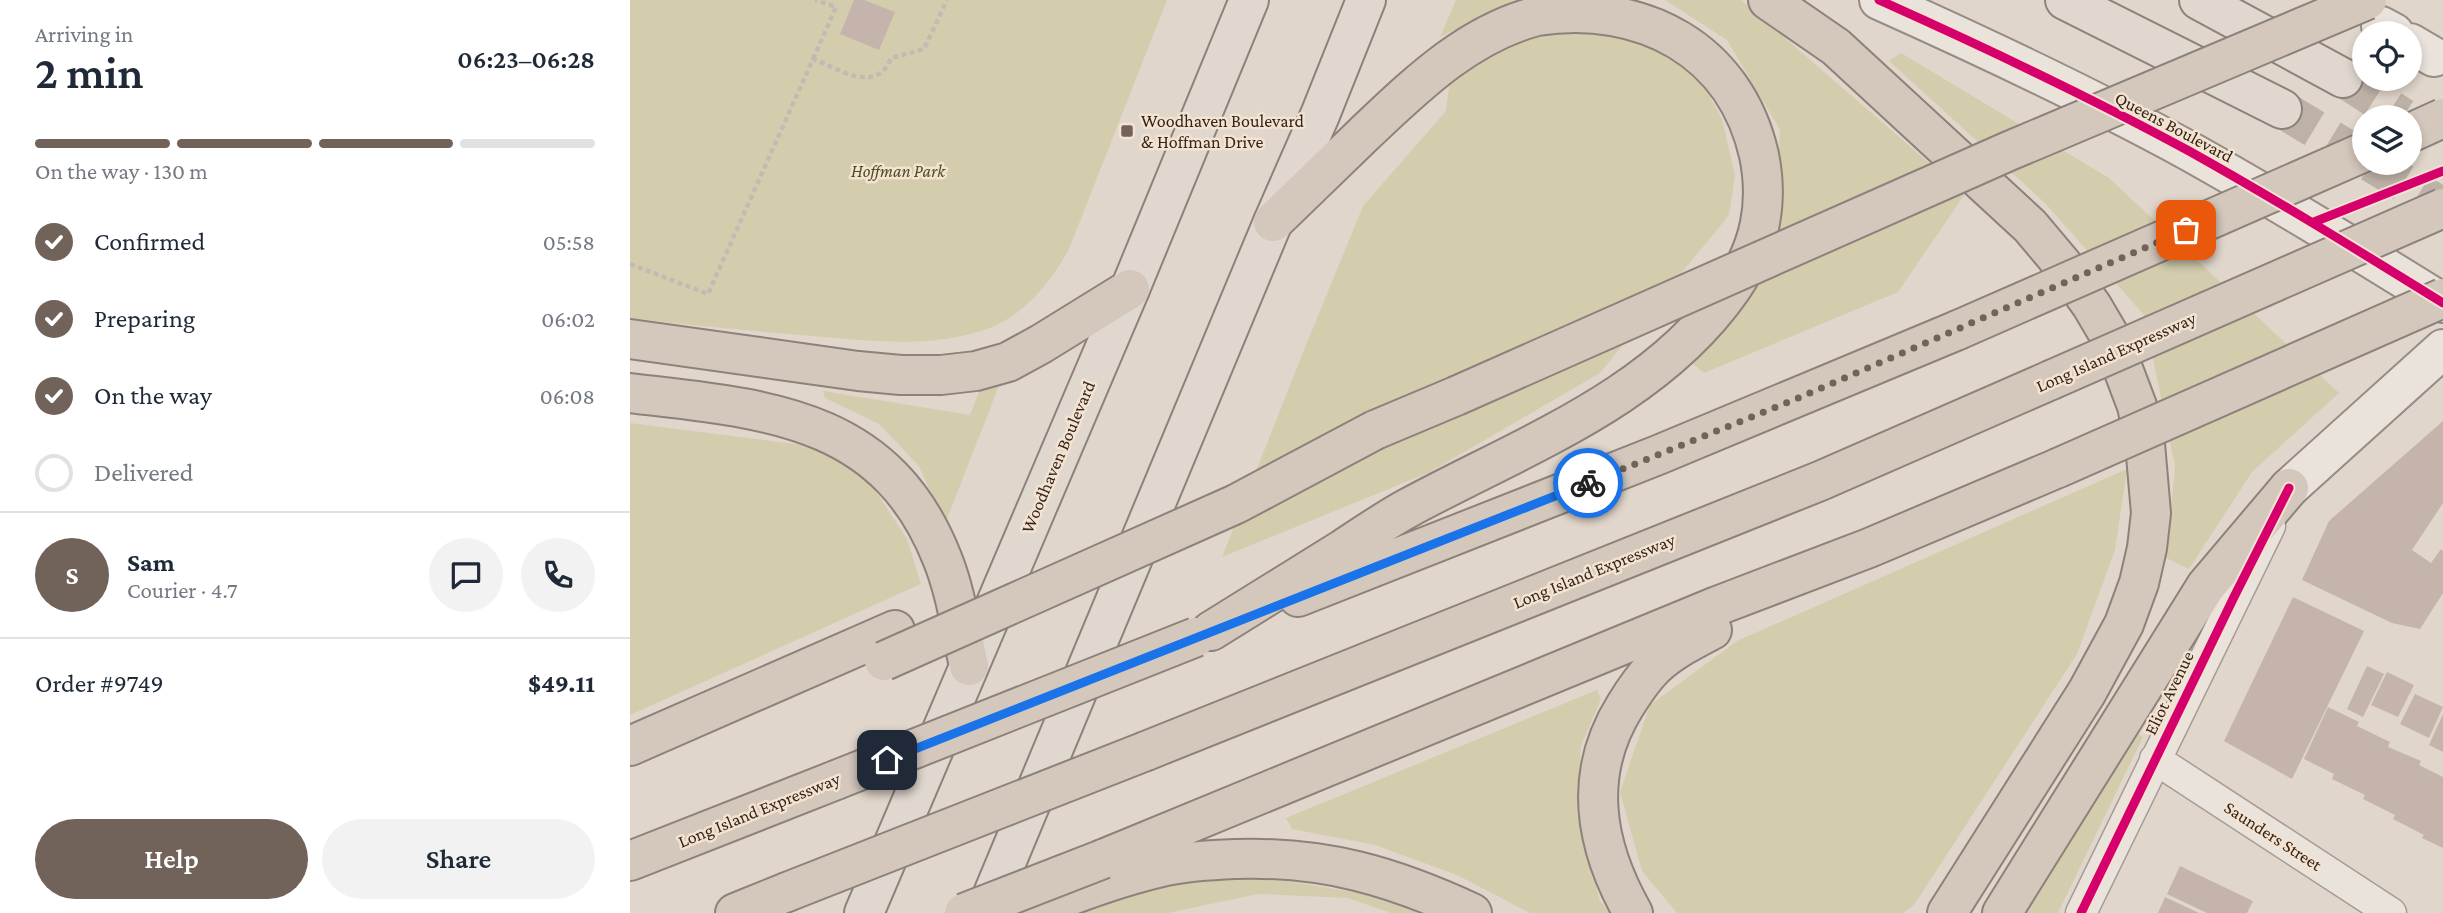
<!DOCTYPE html>
<html lang="en">
<head>
<meta charset="utf-8">
<style>
  body { margin:0; font-family:"Crimson Pro",serif; background:#f2f2f3; color:#1f2937; height:100vh; display:flex; flex-direction:column; font-size:26px; white-space:nowrap }
  * { box-sizing:border-box; margin:0 }
  p { font-size:23px; color:#747a83 }
  .icon { flex:none; width:38px; height:38px; fill:none; stroke:currentColor; stroke-width:2; stroke-linecap:round; stroke-linejoin:round }
  .map { position:relative; flex:1; overflow:hidden }
  .side { display:flex; flex-direction:column; background:#fff; width:630px }
  .side>* { flex:none }
  .buttons { position:absolute; left:1722px; top:21px; display:grid; gap:14px }
  .buttons a { display:grid; place-items:center; width:70px; height:70px; border-radius:50%; background:#fff; box-shadow:0 4px 10px #0003; font-size:35px }
  .pin { position:absolute; display:grid; place-items:center; width:60px; height:60px; color:#fff; margin:-30px; border-radius:14px; box-shadow:0 4px 10px #0006 }
  .courier { position:absolute; display:grid; place-items:center; width:70px; height:70px; margin:-35px; border:5px solid #1a73e8; border-radius:50%; background:#fff; color:#222; box-shadow:0 2px 9px #0007 }
  .summary em { font-style:normal; font-weight:600 }
  .summary div { display:flex; flex-direction:column-reverse }
  .summary { display:flex; align-items:center; justify-content:space-between; height:119px; padding:0 35px }
  h1 { font-size:46px; font-weight:600; line-height:52px }
  .bar { display:grid; grid-template-columns:repeat(4,1fr); gap:10px 7px; align-content:center; height:84px; padding:0 35px }
  .bar i { height:9px; border-radius:5px; background:#e0e1e3 }
  .bar .current { background:#71625a }
  .bar p { grid-column:span 4 }
  .line { display:flex; align-items:center; gap:18px; padding:0 35px; border-top:2px solid #e0e1e3 }
  .line div { flex:1 }
  .round { display:grid; place-items:center; flex:none; width:74px; height:74px; border-radius:37px; background:#f2f2f3 }
  ol { padding:0 35px; list-style:none }
  li { display:flex; align-items:center; gap:21px; height:77px }
  li p { margin-inline-start:auto }
  li .icon { padding:7px; border-radius:50%; background:#71625a; color:#fff; stroke-width:4 }
  li:last-child { color:#747a83 }
  li i { width:38px; height:38px; border:4px solid #e0e1e3; border-radius:50% }
  .button { display:flex; gap:14px; margin-top:auto; padding:14px 35px }
  .button a { flex:1; height:80px; border-radius:42px; background:#71625a; color:#fff; font-size:28px; font-weight:600; line-height:80px; text-align:center }
  .button a+a { background:#f2f2f3; color:#1f2937 }
  main { display:flex; flex:1; min-height:0 }
  .map>svg:first-child { display:block }
  .green { fill:#d3cdae }
  .building { fill:#c5b4ac }
  .lines { fill:none; stroke-linecap:round; stroke-linejoin:round }
  .primary-tunnel { stroke:#beb2a8; stroke-width:38; stroke-dasharray:38 19; stroke-linecap:butt }
  .street-casing { stroke:#a69c94; stroke-width:33 }
  .secondary-casing { stroke:#968c84; stroke-width:42 }
  .primary-casing { stroke:#8c827b; stroke-width:42 }
  .highway-casing { stroke:#8c827b; stroke-width:42 }
  .path { stroke:#c2bab3; stroke-width:4.5; stroke-dasharray:5 3.5; stroke-linecap:butt }
  .street { stroke:#eae3db; stroke-width:30 }
  .secondary { stroke:#eae3db; stroke-width:38 }
  .primary { stroke:#e0d8ce; stroke-width:38 }
  .highway { stroke:#d4c7bc; stroke-width:38 }
  .highway-bridge-casing { stroke:#8c827b; stroke-width:42; stroke-linecap:butt }
  .highway-bridge { stroke:#d4c7bc; stroke-width:38 }
  .cycleway-casing { stroke:#f3e3d0; stroke-width:13 }
  .cycleway { stroke:#d6006c; stroke-width:9 }
  .done { stroke:#71625a; stroke-width:7; stroke-dasharray:0 12.6 }
  .route { stroke:#1a73e8; stroke-width:9 }
  .poi-dot { fill:#71625a; stroke:#f3e3d0; stroke-width:2.5 }
  .labels { text-anchor:middle; dominant-baseline:central; stroke-width:5; stroke-linejoin:round; paint-order:stroke }
  .poi-label { font-size:18px; fill:#34241d; stroke:#f3e3d0; text-anchor:start }
  .street-label { font-size:18px; fill:#34241d; stroke:#f3e3d0 }
  .park-label { font-size:18px; font-style:italic; fill:#4b4f25; stroke:#f3e3d0 }
</style>
</head>
<body>
<main>
<section class="side">
<div class="summary"><div><h1>2 min</h1><p>Arriving in</p></div><em>06:23–06:28</em></div>
<div class="bar"><i class="current"></i><i class="current"></i><i class="current"></i><i></i><p>On the way · 130 m</p></div>
<ol>
<li><svg class="icon" aria-label="check" viewBox="0 0 24 24"><path d="M5 12l5 5 9-10"/></svg>Confirmed<p>05:58</p></li>
<li><svg class="icon" aria-label="check" viewBox="0 0 24 24"><path d="M5 12l5 5 9-10"/></svg>Preparing<p>06:02</p></li>
<li><svg class="icon" aria-label="check" viewBox="0 0 24 24"><path d="M5 12l5 5 9-10"/></svg>On the way<p>06:08</p></li>
<li><i></i>Delivered</li>
</ol>
<div class="line" style="height:126px"><b class="round" style="background:#71625a;color:#fff">S</b><div><b>Sam</b><p>Courier · 4.7</p></div><a class="round"><svg class="icon" aria-label="chat" viewBox="0 0 24 24"><path d="M4 5h16v11H9l-5 4z"/></svg></a><a class="round"><svg class="icon" aria-label="phone" viewBox="0 0 24 24"><path d="M5 4h4l2 5-3 2q2 4 5 5l2-3 5 2v4C11 20 4 13 5 4z"/></svg></a></div>
<div class="line" style="height:91px"><div>Order #9749</div><b>$49.11</b></div>
<div class="button"><a>Help</a><a>Share</a></div>
</section>
<div class="map">
<svg width="1813" height="913" viewBox="0 0 1813 913">
  <rect width="100%" height="100%" fill="#e1d6cb"/>
  <path class="green" d="M 0,0 L 537,0 L 439,249 C 420,283 395,315 357,329 C 298,350 231,340 170,335 C 113,330 57,325 0,318 Z
    M 826,0 L 889,0 L 810,37 Z
    M 1035,0 L 1111,0 L 1335,194 L 1268,292 L 1074,373 L 1057,359 L 1147,188 L 1150,130 L 1097,40 Z
    M 952,26 L 1018,35 L 1063,66 L 1092,119 L 1105,175 L 1099,215 L 970,373 L 800,472 L 592,557 L 674,350 L 733,206 L 816,111 L 820,80 L 882,38 Z
    M 1271,53 L 1479,178 L 1709,393 L 1622,472 L 1559,569 L 1536,558 L 1545,466 L 1514,315 L 1415,203 L 1259,61 Z
    M 374,373 L 315,524 L 289,466 L 249,424 L 195,398 L 193,391 L 340,415 L 353,381 Z
    M 0,423 L 180,446 L 238,479 L 277,539 L 291,584 L 0,715 Z
    M 1497,469 L 1485,550 L 1447,654 L 1284,905 L 1273,913 L 1047,913 L 1012,871 L 990,792 L 1020,705 L 1107,641 Z
    M 967,690 L 971,699 L 951,746 L 947,814 L 970,901 L 981,913 L 900,913 L 827,875 L 745,845 L 662,829 L 656,818 Z
    M 1508,734 L 1513,737 L 1428,913 L 1393,913 Z
    M 581,878 L 658,881 L 747,896 L 788,913 L 761,913 L 718,898 L 628,894 L 538,913 L 446,913 L 482,898 Z"/>
  <path class="building" d="M 224,0 L 234,0 L 265,12 L 249,50 L 210,34 Z
    M 1813,421 L 1813,503 L 1782,550 L 1801,563 L 1811,549 L 1813,551 L 1813,593 L 1790,629 L 1762,623 L 1672,580 L 1699,521 Z
    M 1663,597 L 1734,631 L 1662,779 L 1594,741 Z
    M 1737,666 L 1754,674 L 1733,717 L 1717,709 Z
    M 1757,672 L 1784,685 L 1768,717 L 1741,705 Z
    M 1785,694 L 1813,707 L 1799,738 L 1770,724 Z
    M 1698,707 L 1729,722 L 1727,726 L 1760,742 L 1758,747 L 1791,761 L 1789,765 L 1813,777 L 1813,848 L 1792,838 L 1794,835 L 1763,819 L 1765,815 L 1733,799 L 1735,795 L 1702,779 L 1704,774 L 1674,759 Z
    M 1813,714 L 1813,752 L 1799,745 Z
    M 1550,866 L 1623,901 L 1617,913 L 1577,913 L 1537,894 Z
    M 1535,897 L 1569,913 L 1528,913 Z"/>
  <g class="lines">
    <path class="primary-tunnel" d="M 1713,78 L 1773,117
      M 1652,109 L 1734,159
      M 1741,163 L 1813,207"/>
    <defs>
      <path id="street" d="M 1525,759 L 1761,913
        M 1451,913 L 1640,526"/>
      <path id="secondary" d="M 1249,0 C 1354,47 1458,96 1559,151 C 1645,199 1729,251 1813,303
        M 1751,26 L 1764,33
        M 1780,43 L 1804,57
        M 1659,488 L 1813,349"/>
      <path id="primary" d="M 1435,0 L 1652,109
        M 1569,0 L 1713,78
        M 234,913 L 500,289 L 619,0
        M 355,913 L 643,222 L 690,115 L 736,0"/>
      <path id="highway" d="M 1138,0 L 1206,47 L 1400,226 L 1432,264 L 1462,306 L 1482,340 L 1507,406 L 1515,444 L 1521,513 L 1517,548 L 1509,583 L 1494,624 L 1457,692 L 1317,913
        M 0,339 L 228,371 L 271,375 L 311,375 L 346,371 L 378,362 L 411,344 L 500,289
        M 0,393 C 133,409 255,414 312,558 C 326,592 331,631 339,666
        M 745,430 L 826,396
        M 668,597 L 1028,455 L 1328,330
        M 581,631 C 625,604 669,576 713,549 C 734,535 756,520 778,508 C 892,446 1025,399 1102,288 C 1130,247 1139,204 1129,155 C 1105,50 1013,0 907,16 C 837,34 785,86 734,134 C 704,163 673,193 643,222
        M 0,746 L 265,630
        M 516,751 L 1190,481 L 1421,380
        M 473,859 L 1087,606 L 1239,548 L 1428,468
        M 0,861 L 206,780
        M 105,913 L 157,892
        M 394,913 C 441,895 487,877 536,866 C 559,861 582,860 605,859 C 694,856 762,876 842,913
        M 1003,913 C 965,846 952,775 995,706 C 1003,693 1013,678 1024,667 C 1041,651 1061,641 1082,630
        M 1372,913 L 1576,586 L 1659,488"/>
    </defs>
    <use href="#street" class="street-casing"/>
    <use href="#secondary" class="secondary-casing"/>
    <use href="#primary" class="primary-casing"/>
    <use href="#highway" class="highway-casing"/>
    <path class="path" d="M 183,59 L 206,7 L 185,0
      M 0,264 L 78,294 L 183,59 C 209,69 247,95 261,58 L 294,49 L 317,0"/>
    <use href="#street" class="street"/>
    <use href="#secondary" class="secondary"/>
    <use href="#primary" class="primary"/>
    <use href="#highway" class="highway"/>
    <defs>
      <path id="highway-bridge" d="M 1780,133 L 1813,118
        M 1328,330 L 1734,152
        M 1421,380 L 1813,208
        M 826,396 L 1379,151 L 1737,0
        M 1428,468 L 1813,298
        M 254,661 L 606,504 L 745,430
        M 206,780 L 566,637
        M 157,892 L 516,751
        M 334,913 L 473,859"/>
    </defs>
    <use href="#highway-bridge" class="highway-bridge-casing"/>
    <use href="#highway-bridge" class="highway-bridge"/>
    <defs>
      <path id="cycleway" d="M 1249,0 C 1354,47 1458,96 1559,151 C 1645,199 1729,251 1813,303
        M 1684,222 L 1813,171
        M 1451,913 L 1604,597 L 1659,488"/>
    </defs>
    <use href="#cycleway" class="cycleway-casing"/>
    <use href="#cycleway" class="cycleway"/>
  </g>
  <g class="lines">
    <path class="done" d="M 958,483 L 1166,399 L 1556,230"/>
    <path class="route" d="M 257,760 L 958,483"/>
  </g>
  <rect class="poi-dot" x="490" y="124" width="14" height="14" rx="3.5"/>
  <g class="labels">
    <g class="poi-label">
      <text x="511" y="121">Woodhaven Boulevard<tspan x="511" dy="21">&amp; Hoffman Drive</tspan></text>
    </g>
    <g class="street-label">
      <text transform="translate(1544 127) rotate(28)">Queens Boulevard</text>
      <text transform="translate(1486 352) rotate(-24)">Long Island Expressway</text>
      <text transform="translate(428 457) rotate(-67)">Woodhaven Boulevard</text>
      <text transform="translate(964 571) rotate(-22)">Long Island Expressway</text>
      <text transform="translate(1539 693) rotate(-64)">Eliot Avenue</text>
      <text transform="translate(129 810) rotate(-22)">Long Island Expressway</text>
      <text transform="translate(1643 836) rotate(33)">Saunders Street</text>
    </g>
    <g class="park-label">
      <text x="268" y="171">Hoffman Park</text>
    </g>
  </g>
</svg>
<div class="buttons">
<a><svg class="icon" aria-label="locate" viewBox="0 0 24 24"><circle cx="12" cy="12" r="6"/><path d="M12 2v4M12 18v4M2 12h4M18 12h4"/></svg></a>
<a><svg class="icon" aria-label="layers" viewBox="0 0 24 24"><path d="M12 4l9 5-9 5-9-5zM3 14l9 5 9-5"/></svg></a>
</div>
<div class="pin" style="left:1556px;top:230px;background:#ea580c"><svg class="icon" aria-label="bag" viewBox="0 0 24 24"><path d="M5 8h14l-1 12H6zM9 8a3 3 0 0 1 6 0"/></svg></div>
<div class="pin" style="left:257px;top:760px;background:#1f2937"><svg class="icon" aria-label="home" viewBox="0 0 24 24"><path d="M3 11l9-7 9 7M6 9v11h12V9"/></svg></div>
<div class="courier" style="left:958px;top:483px"><svg class="icon" aria-label="bike" viewBox="0 0 24 24"><circle cx="6" cy="16" r="4"/><circle cx="18" cy="16" r="4"/><path d="M6 16l4-8h5l3 8M10 8l3 8H6M13 5h3"/></svg></div>
</div>
</main>
</body>
</html>
